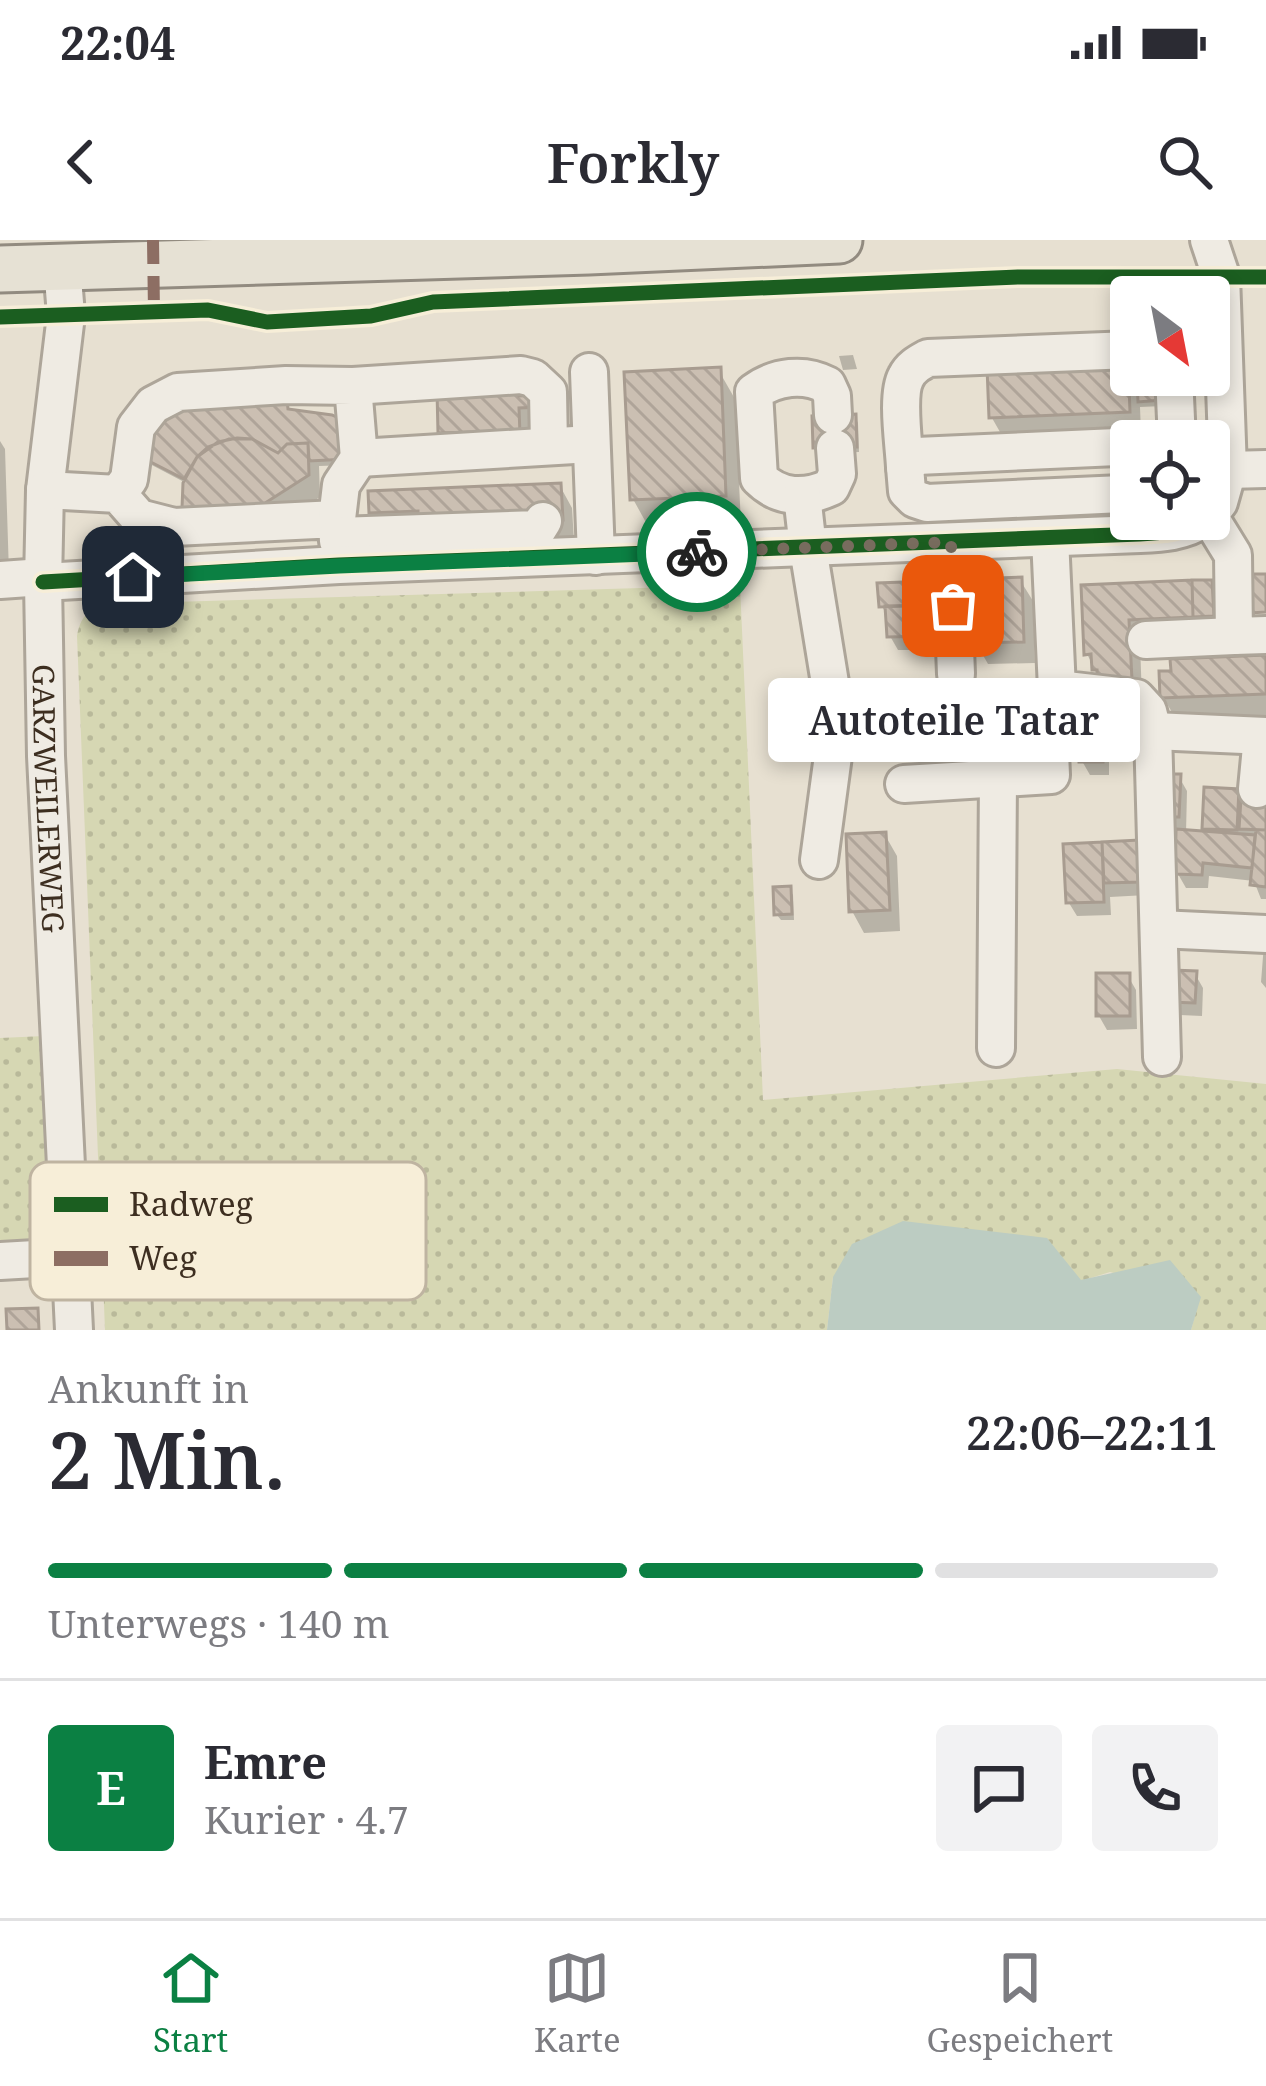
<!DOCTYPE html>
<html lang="de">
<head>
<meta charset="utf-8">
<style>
  body { margin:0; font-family:"Noto Serif",serif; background:#f2f2f3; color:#2b2b33; height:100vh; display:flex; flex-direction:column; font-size:45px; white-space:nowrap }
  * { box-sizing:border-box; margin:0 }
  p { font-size:39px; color:#7c7c81 }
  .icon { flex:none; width:66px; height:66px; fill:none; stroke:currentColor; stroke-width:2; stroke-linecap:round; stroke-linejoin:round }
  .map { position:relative; height:1090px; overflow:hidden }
  .details { display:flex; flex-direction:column; background:#fff; flex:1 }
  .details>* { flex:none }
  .needle { width:78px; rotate:148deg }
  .fabs { position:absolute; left:1110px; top:36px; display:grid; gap:24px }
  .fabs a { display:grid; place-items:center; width:120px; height:120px; border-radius:12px; background:#fff; box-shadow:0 6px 18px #0003; font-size:60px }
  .pin { position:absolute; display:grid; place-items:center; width:102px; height:102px; color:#fff; margin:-51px; border-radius:24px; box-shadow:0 6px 18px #0006 }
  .courier { position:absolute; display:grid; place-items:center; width:120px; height:120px; margin:-60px; border:9px solid #0b8043; border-radius:50%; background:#fff; color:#222; box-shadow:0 3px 15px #0007 }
  .bubble { position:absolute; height:84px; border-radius:12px; background:#fff; box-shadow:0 6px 18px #0003; font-size:39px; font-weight:600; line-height:84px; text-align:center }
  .headline em { font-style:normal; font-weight:600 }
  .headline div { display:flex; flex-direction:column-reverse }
  .headline { display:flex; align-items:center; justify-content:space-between; height:204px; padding:0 48px }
  h1 { font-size:78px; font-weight:600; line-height:90px }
  .bar { display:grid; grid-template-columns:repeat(4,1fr); gap:18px 12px; align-content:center; height:144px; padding:0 48px }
  .bar i { height:15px; border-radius:9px; background:#e1e1e2 }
  .bar .selected { background:#0b8043 }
  .bar p { grid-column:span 4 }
  .line { display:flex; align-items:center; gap:30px; padding:0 48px; border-top:3px solid #e1e1e2 }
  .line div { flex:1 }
  .round { display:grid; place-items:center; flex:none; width:126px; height:126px; border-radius:12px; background:#f2f2f3 }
  .status { display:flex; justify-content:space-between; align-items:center; height:84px; padding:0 60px; background:#fff; direction:ltr }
  .status svg { height:33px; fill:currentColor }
  header { display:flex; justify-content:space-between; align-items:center; height:156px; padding:0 48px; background:#fff; font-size:54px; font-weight:600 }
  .menu { display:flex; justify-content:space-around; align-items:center; height:168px; border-top:3px solid #e1e1e2; background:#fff; font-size:33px; color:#7c7c81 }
  .menu a { display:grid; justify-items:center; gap:6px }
  .menu .selected { color:#0b8043 }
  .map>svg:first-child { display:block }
  .grass { fill:url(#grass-dots) }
  .water { fill:#bcccc2 }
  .shadow { fill:#0003 }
  .building { fill:url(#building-back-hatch); stroke:#a89c90; stroke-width:3 }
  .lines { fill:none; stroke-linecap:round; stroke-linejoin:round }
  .minor-casing { stroke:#ada599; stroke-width:42 }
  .major-casing { stroke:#928b80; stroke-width:51 }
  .minor { stroke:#efebe3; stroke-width:36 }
  .major { stroke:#e6e1d4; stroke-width:45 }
  .quiet { stroke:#8d6e63; stroke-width:12; stroke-dasharray:24 12; stroke-linecap:butt }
  .cycleway-casing { stroke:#f7eed8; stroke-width:22 }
  .cycleway { stroke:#1b5e20; stroke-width:15 }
  .done { stroke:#786c5e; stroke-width:12; stroke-dasharray:0 21.6 }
  .route { stroke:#0b8043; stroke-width:15 }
  .labels { text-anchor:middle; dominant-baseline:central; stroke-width:10; stroke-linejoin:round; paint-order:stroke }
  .street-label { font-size:30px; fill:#3d2e20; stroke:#f7eed8 }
  .key { fill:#f7eed8; stroke:#bfb4a1; stroke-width:3 }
  .key-label { font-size:33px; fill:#3d2e20 }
</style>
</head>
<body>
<div class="status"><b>22:04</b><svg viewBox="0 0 49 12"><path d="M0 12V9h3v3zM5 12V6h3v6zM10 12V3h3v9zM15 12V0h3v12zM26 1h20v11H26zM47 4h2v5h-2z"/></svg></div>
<header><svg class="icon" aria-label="back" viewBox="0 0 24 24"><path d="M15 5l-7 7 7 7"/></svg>Forkly<svg class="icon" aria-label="search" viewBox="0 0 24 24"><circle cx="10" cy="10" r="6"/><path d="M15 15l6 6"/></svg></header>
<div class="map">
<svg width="1266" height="1090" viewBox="0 0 1266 1090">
  <defs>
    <pattern id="grass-dots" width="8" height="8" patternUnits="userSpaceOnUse" patternTransform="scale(3)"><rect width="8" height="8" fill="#d6d7b3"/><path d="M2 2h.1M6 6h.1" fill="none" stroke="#b9b99a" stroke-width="1.8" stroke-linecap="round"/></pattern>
    <pattern id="building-back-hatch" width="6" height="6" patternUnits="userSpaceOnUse" patternTransform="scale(3)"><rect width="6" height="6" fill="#cbbfb2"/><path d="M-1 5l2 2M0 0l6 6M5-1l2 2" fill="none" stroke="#afa499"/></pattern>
  </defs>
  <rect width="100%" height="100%" fill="#e7e0d1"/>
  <path class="grass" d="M 740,345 L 763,860 L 1117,829 L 1266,844 L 1266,1090 L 1191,1090 L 1200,1057 L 1110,1032 L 1081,1041 L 833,1037 L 827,1090 L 105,1090 L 77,396 C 80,378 88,369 106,364 Z
    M 44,796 L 53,973 C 46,1001 26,1003 0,1004 L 0,798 Z"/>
  <path class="water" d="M 903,981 L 1047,998 L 1081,1040 L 1170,1020 L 1201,1057 L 1191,1090 L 827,1090 L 833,1037 L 852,1004 Z"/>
  <path class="shadow" d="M 853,115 L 857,129 L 843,130 L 839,116 Z
    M 1127,123 L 1137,141 L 1159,140 L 1163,166 L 1140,167 L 1141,193 L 1004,199 L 992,178 Z
    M 719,131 L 735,159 L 741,284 L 649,288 L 633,259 Z
    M 517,148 L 523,159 L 551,188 L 530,189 L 531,216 L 453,214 L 441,192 Z
    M 288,158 L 289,172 L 350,225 L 319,226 L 320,257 L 275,286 L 197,289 L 185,267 L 186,243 L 148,223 L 144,217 Z
    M 855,177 L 858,183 L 859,212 L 820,214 L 816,208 Z
    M 0,201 L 5,209 L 9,333 L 0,334 Z
    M 560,246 L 572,268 L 574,301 L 385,294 L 372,272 Z
    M 1020,340 L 1033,361 L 1035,423 L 988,424 L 976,403 Z
    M 1210,343 L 1223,364 L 1224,397 L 1140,401 L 1142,461 L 1100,439 L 1087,414 L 1084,348 Z
    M 930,344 L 938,358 L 941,410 L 898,410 L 890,396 L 888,378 L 882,366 Z
    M 1266,418 L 1266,475 L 1176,479 L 1163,457 Z
    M 1101,466 L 1109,480 L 1109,535 L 1090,535 L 1082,521 Z
    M 1179,537 L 1187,551 L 1186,593 L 1208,594 L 1205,588 L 1237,552 L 1243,562 L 1266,563 L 1266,659 L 1261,659 L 1254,641 L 1209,636 L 1208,648 L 1186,648 L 1178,634 L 1179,590 L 1171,590 Z
    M 885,595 L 897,616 L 900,691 L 864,693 L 852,671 Z
    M 1137,603 L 1147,655 L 1110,657 L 1111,675 L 1077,676 L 1069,663 L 1066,607 Z
    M 789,649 L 793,655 L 794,680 L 781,680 L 777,675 Z
    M 1264,704 L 1266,704 L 1266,748 L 1261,742 Z
    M 1195,734 L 1203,748 L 1202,776 L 1180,775 L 1172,761 Z
    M 1128,736 L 1136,750 L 1137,789 L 1107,790 L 1099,776 Z"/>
  <path class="building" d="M 1128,120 L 1130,172 L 989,178 L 987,127 Z
    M 721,127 L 726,256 L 630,260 L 624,132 Z
    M 1161,136 L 1162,160 L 1138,162 L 1137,138 Z
    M 518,145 L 519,156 L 540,155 L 541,167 L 519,168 L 520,195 L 470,197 L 470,192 L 438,193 L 437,151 Z
    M 286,149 L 288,169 L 332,175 L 347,182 L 348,219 L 309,221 L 308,203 L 287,204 L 278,213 L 252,199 L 229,199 L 208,207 L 197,217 L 184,239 L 141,217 L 156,191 L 188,156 Z
    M 856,174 L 857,207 L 813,208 L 812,176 Z
    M 237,198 L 252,199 L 278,213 L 287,204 L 308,203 L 309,235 L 262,265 L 182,268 L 183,243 L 197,217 L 218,202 Z
    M 561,243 L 563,280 L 418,286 L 418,271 L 369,273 L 368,251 Z
    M 1248,334 L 1266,334 L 1266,372 L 1250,373 Z
    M 1022,337 L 1024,402 L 973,403 L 971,339 Z
    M 1192,340 L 1193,377 L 1129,380 L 1132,440 L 1097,442 L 1097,430 L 1092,430 L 1091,414 L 1084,415 L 1081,345 Z
    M 1192,340 L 1212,340 L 1214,376 L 1193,377 Z
    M 932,341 L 933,365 L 879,367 L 877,343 Z
    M 933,365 L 935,396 L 887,397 L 885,366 Z
    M 1266,415 L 1266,454 L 1160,458 L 1159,431 L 1171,431 L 1170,419 Z
    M 1078,463 L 1102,463 L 1103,522 L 1079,522 Z
    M 1161,534 L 1181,534 L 1179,577 L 1160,577 Z
    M 1204,547 L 1239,549 L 1237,590 L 1202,589 Z
    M 1241,559 L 1266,560 L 1266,590 L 1239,589 Z
    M 1176,589 L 1255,595 L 1252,628 L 1203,623 L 1202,635 L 1175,634 Z
    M 1256,590 L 1266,590 L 1266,647 L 1250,645 Z
    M 886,592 L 890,670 L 849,672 L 846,594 Z
    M 1139,600 L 1141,642 L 1104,643 L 1102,602 Z
    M 1102,602 L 1104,662 L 1066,663 L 1063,604 Z
    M 791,646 L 792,674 L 774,675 L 773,647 Z
    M 1171,730 L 1197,731 L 1195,763 L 1169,762 Z
    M 1096,733 L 1130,733 L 1130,776 L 1096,776 Z
    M 38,1068 L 39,1090 L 7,1090 L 6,1069 Z"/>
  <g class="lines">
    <defs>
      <g id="minor">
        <path d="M 1209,0 L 1221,36 L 1228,230 L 1219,262 L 1209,275"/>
        <path id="s1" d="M 62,26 L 66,75 L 45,250 L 43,342 L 46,516 L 74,1090"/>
        <path d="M 589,132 L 596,316"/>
        <path d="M 1174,135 L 1177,201"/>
        <path d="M 353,146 L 521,135 L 533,138 L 548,152 L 549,206"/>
        <path d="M 833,175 L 832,156 L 827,145 C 804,133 776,136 754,152 L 759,238 C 780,259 805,259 831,247 L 837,234 L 835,208"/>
        <path d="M 1131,211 L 1117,207 L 917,216 L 905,227 L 907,251 L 915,259 L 927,263 L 1122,254 L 1131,249"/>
        <path d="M 359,218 L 591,204"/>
        <path d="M 905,227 C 904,205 896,155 906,137 C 911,127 919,123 928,118 L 1131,110"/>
        <path d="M 1228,230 L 1266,229"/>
        <path d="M 45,250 L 118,254 L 139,278 L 174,287 L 337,279 L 338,301"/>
        <path d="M 118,254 L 129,239 L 136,187 L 153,165 L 178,152 L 286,145 L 353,146 L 359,218 L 341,245 L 337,279"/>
        <path d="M 802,255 L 808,308 L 837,486 L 819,620"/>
        <path d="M 1209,276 L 1233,315 L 1234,396 L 1266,395"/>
        <path d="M 338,296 L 538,289 L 543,281"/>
        <path d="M 1050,298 L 1057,449 L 1136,458 L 1148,471 L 1153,491 L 1162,817"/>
        <path d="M 951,302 L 956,434"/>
        <path d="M 0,340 L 43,337"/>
        <path d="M 43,342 L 339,325 L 1140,294 C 1162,293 1184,292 1203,279"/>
        <path d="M 1146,400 L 1234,396"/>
        <path d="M 1153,491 L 1266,496"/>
        <path d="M 904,544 L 1051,535 L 1048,467 L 1057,449"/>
        <path d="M 1257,549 L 1262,496"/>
        <path d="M 1159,689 L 1266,694"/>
        <path d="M 996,808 L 998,538"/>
        <path d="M 0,1021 L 70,1017"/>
      </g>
      <path id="major" d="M 0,29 L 589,11 L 839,0"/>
    </defs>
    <use href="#minor" class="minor-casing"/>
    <use href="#major" class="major-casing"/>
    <use href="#minor" class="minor"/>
    <use href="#major" class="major"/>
    <path class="quiet" d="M 153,0 L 154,72"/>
    <defs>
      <path id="cycleway" d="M 0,77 L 208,70 L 267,82 L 371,76 L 433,62 L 1018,37 L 1266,37
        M 43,342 L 339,325 L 1140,294 C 1162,293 1184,292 1203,279"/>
    </defs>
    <use href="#cycleway" class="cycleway-casing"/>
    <use href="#cycleway" class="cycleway"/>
  </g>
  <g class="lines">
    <path class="done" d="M 697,312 L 951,302 L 953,366"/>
    <path class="route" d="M 133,337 L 339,326 L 697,312"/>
  </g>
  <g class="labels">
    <g class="street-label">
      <text stroke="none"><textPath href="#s1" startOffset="534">GARZWEILERWEG</textPath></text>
    </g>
  </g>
  <rect x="30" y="922" width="396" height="138" rx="18" class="key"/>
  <rect x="54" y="957" width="54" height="15" fill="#1b5e20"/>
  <rect x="54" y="1011" width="54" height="15" fill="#8d6e63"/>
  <g class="key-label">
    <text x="129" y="976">Radweg</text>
    <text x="129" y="1030">Weg</text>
  </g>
</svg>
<div class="fabs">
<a><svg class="needle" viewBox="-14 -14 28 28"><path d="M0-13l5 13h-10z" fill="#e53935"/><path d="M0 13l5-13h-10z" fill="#7c7c81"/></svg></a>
<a><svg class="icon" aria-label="locate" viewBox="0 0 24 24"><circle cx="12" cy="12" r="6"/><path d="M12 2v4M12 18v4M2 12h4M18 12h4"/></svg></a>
</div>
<div class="pin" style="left:953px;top:366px;background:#ea580c"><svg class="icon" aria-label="bag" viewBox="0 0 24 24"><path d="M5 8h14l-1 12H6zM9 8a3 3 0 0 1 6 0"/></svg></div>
<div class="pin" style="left:133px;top:337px;background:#1f2937"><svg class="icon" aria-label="home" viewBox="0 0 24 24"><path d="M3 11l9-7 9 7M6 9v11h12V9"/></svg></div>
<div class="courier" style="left:697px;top:312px"><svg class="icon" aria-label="bike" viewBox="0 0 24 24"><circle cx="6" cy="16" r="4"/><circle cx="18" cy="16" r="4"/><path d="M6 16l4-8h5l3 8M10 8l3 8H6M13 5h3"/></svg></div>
<div class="bubble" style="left:768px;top:438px;width:372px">Autoteile Tatar</div>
</div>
<section class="details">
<div class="headline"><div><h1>2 Min.</h1><p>Ankunft in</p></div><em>22:06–22:11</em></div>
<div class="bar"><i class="selected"></i><i class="selected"></i><i class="selected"></i><i></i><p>Unterwegs · 140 m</p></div>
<div class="line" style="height:216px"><b class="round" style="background:#0b8043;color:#fff">E</b><div><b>Emre</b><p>Kurier · 4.7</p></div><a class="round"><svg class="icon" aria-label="chat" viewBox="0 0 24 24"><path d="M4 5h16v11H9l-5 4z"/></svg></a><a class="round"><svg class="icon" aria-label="phone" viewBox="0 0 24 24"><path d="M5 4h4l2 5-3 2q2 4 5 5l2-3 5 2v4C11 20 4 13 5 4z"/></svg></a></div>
</section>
<nav class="menu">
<a class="selected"><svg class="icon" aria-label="home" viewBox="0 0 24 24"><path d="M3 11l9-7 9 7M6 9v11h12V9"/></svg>Start</a>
<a><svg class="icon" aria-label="map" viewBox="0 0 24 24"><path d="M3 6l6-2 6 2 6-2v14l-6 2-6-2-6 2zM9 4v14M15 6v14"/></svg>Karte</a>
<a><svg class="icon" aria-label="saved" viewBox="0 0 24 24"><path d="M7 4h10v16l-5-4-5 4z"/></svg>Gespeichert</a>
</nav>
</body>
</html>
